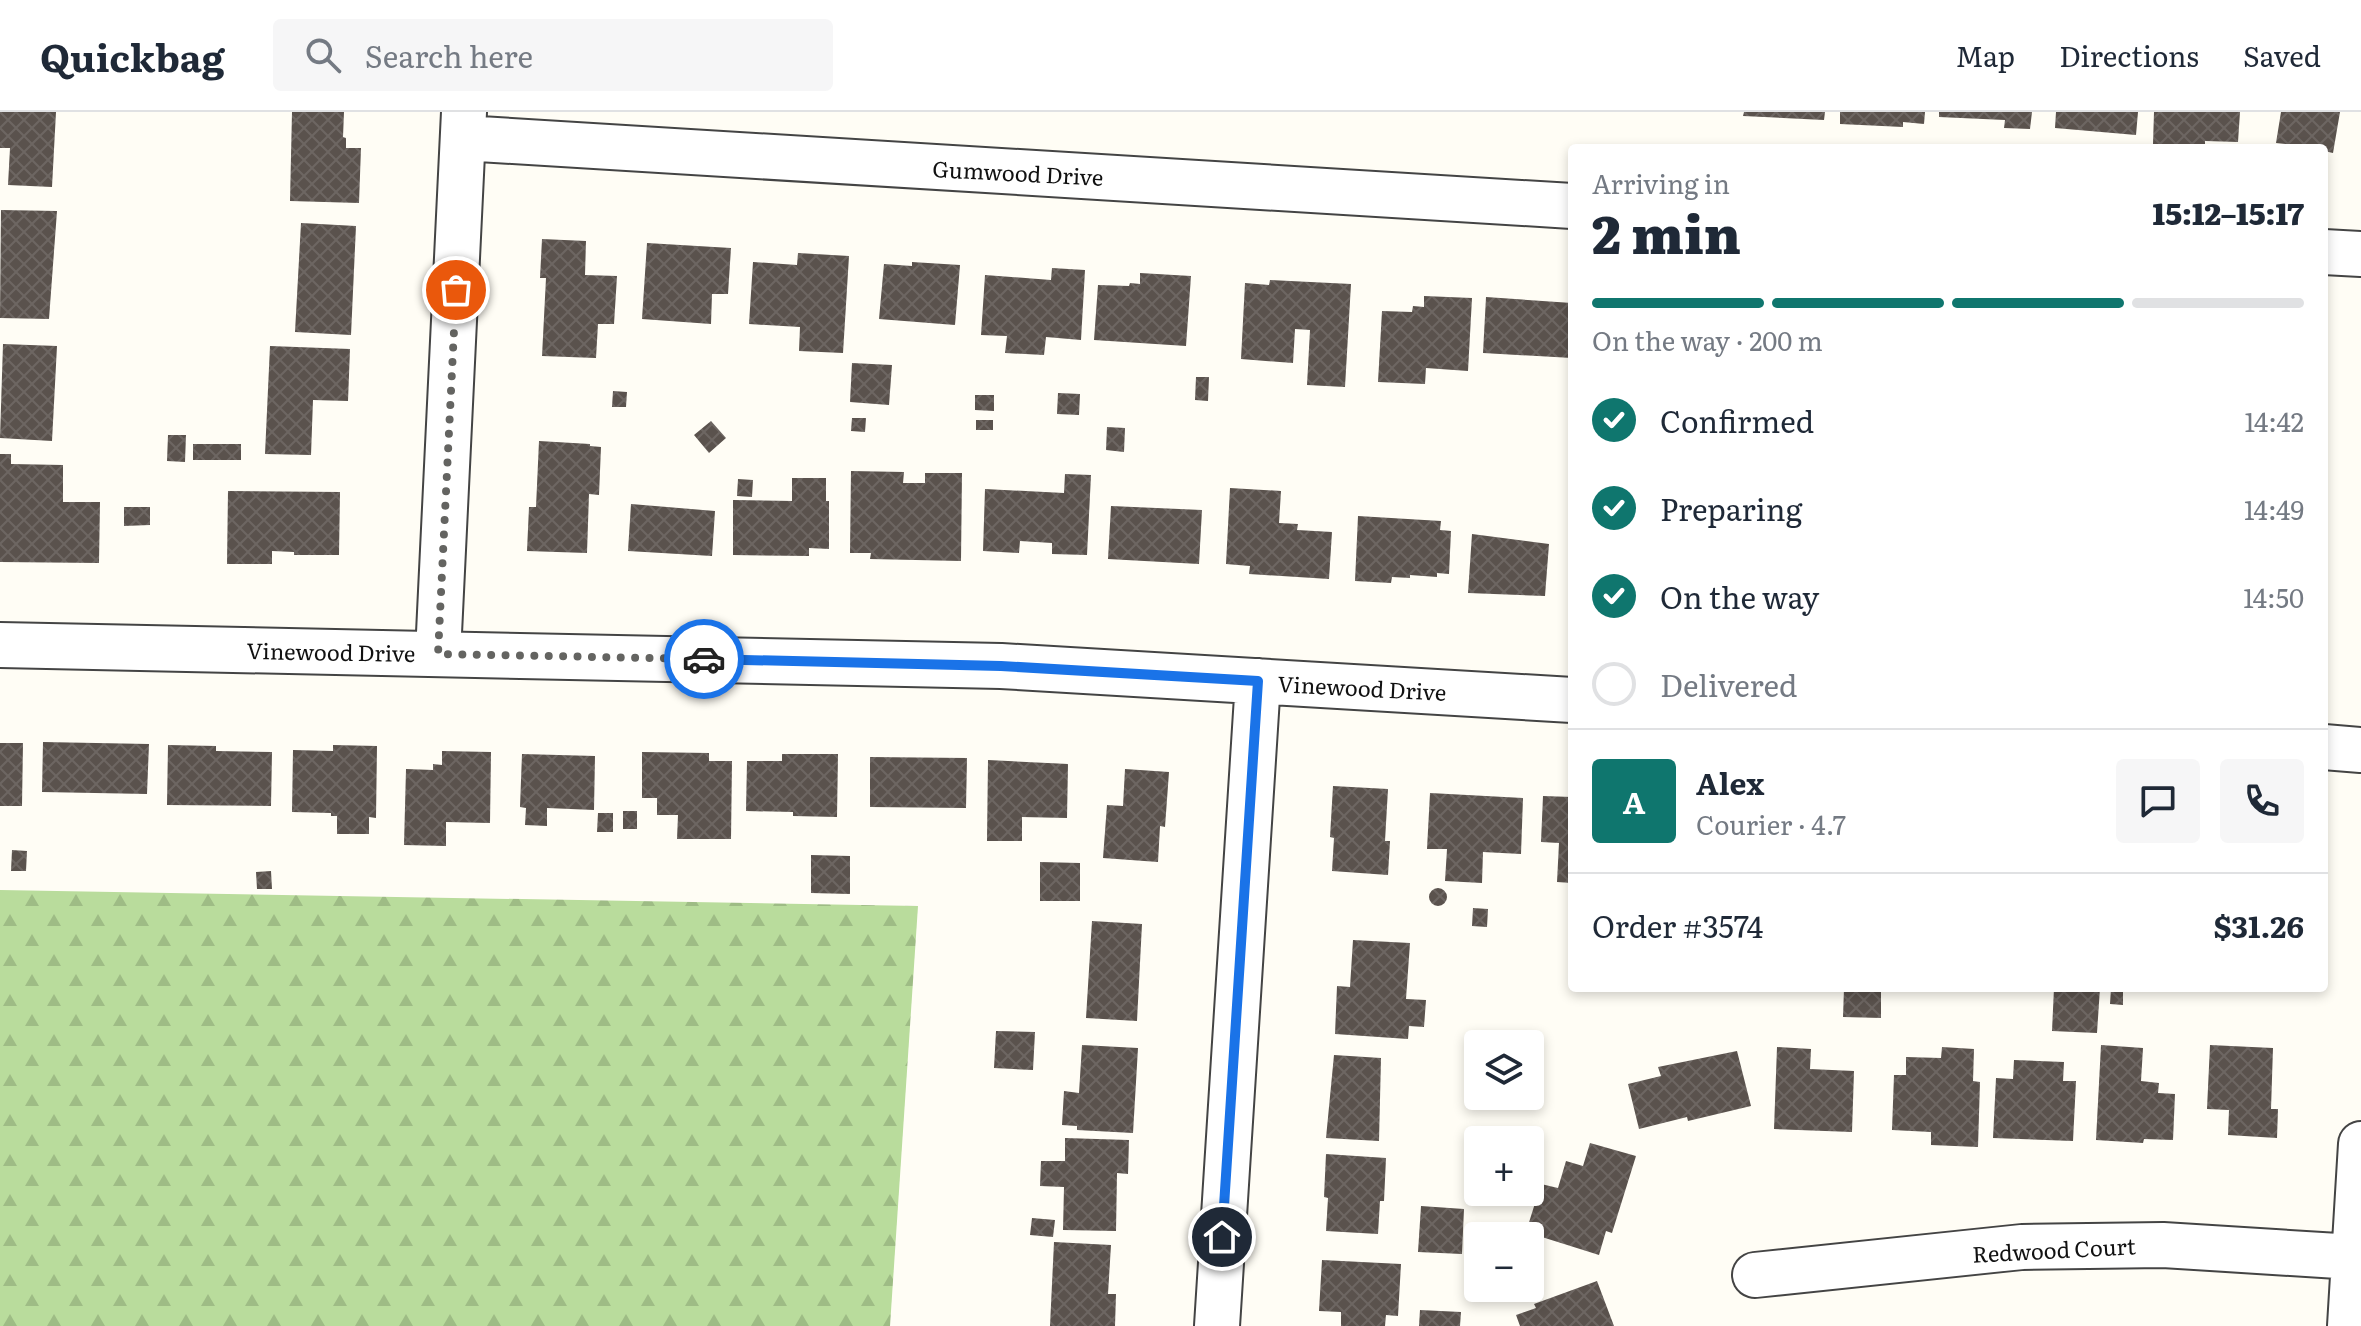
<!DOCTYPE html>
<html lang="en">
<head>
<meta charset="utf-8">
<style>
  body { margin:0; font-family:Literata,serif; background:#f6f6f7; color:#1f2937; height:100vh; display:flex; flex-direction:column; font-size:30px; white-space:nowrap }
  * { box-sizing:border-box; margin:0 }
  p { font-size:26px; color:#747a83 }
  .icon { flex:none; width:44px; height:44px; fill:none; stroke:currentColor; stroke-width:2; stroke-linecap:round; stroke-linejoin:round }
  .map { position:relative; flex:1; overflow:hidden }
  .side { position:absolute; left:1568px; top:32px; width:760px; height:848px; display:flex; flex-direction:column; background:#fff; border-radius:8px; box-shadow:0 4px 12px #0003 }
  .side>* { flex:none }
  .tools { position:absolute; left:1464px; top:918px; display:grid; gap:16px }
  .tools a { display:grid; place-items:center; width:80px; height:80px; border-radius:8px; background:#fff; box-shadow:0 4px 12px #0003; font-size:40px }
  .pin { position:absolute; display:grid; place-items:center; width:68px; height:68px; color:#fff; margin:-34px; border:4px solid #fff; border-radius:50%; box-shadow:0 2px 8px #0007 }
  .courier { position:absolute; display:grid; place-items:center; width:80px; height:80px; margin:-40px; border:6px solid #1a73e8; border-radius:50%; background:#fff; color:#222; box-shadow:0 2px 10px #0007 }
  .head em { font-style:normal; font-weight:800 }
  .head div { display:flex; flex-direction:column-reverse }
  .head { display:flex; align-items:center; justify-content:space-between; height:136px; padding:0 24px }
  h1 { font-size:52px; font-weight:800; line-height:60px }
  .bar { display:grid; grid-template-columns:repeat(4,1fr); gap:12px 8px; align-content:center; height:96px; padding:0 24px }
  .bar i { height:10px; border-radius:6px; background:#e0e1e3 }
  .bar .on { background:#0f766e }
  .bar p { grid-column:span 4 }
  .line { display:flex; align-items:center; gap:20px; padding:0 24px; border-top:2px solid #e0e1e3 }
  .line div { flex:1 }
  .round { display:grid; place-items:center; flex:none; width:84px; height:84px; border-radius:8px; background:#f6f6f7 }
  ol { padding:0 24px; list-style:none }
  li { display:flex; align-items:center; gap:24px; height:88px }
  li p { margin-inline-start:auto }
  li .icon { padding:8px; border-radius:50%; background:#0f766e; color:#fff; stroke-width:4 }
  li:last-child { color:#747a83 }
  li i { width:44px; height:44px; border:4px solid #e0e1e3; border-radius:50% }
  header { display:flex; align-items:center; gap:48px; box-sizing:border-box; height:112px; padding:0 40px; background:#fff; border-bottom:2px solid #e0e1e3 }
  header strong { font-size:38px }
  nav { display:flex; gap:44px; margin-inline-start:auto; font-size:28px }
  .search { width:560px; height:72px; background:#f6f6f7; display:flex; align-items:center; gap:20px; box-sizing:border-box; padding:0 28px; border-radius:8px; color:#747a83; font-size:30px }
  .map>svg:first-child { display:block }
  .forest { fill:url(#forest-firs) }
  .building { fill:url(#building-cross-hatch) }
  .lines { fill:none; stroke-linecap:round; stroke-linejoin:round }
  .minor-casing { stroke:#444; stroke-width:48 }
  .minor { stroke:#fff; stroke-width:44 }
  .done { stroke:#646461; stroke-width:8; stroke-dasharray:0 14.4 }
  .route { stroke:#1a73e8; stroke-width:10 }
  .labels { text-anchor:middle; dominant-baseline:central; stroke-width:8; stroke-linejoin:round; paint-order:stroke }
  .street-label { font-size:22px; fill:#111; stroke:#fff }
</style>
</head>
<body>
<header>
<strong>Quickbag</strong>
<div class="search"><svg class="icon" aria-label="search" viewBox="0 0 24 24"><circle cx="10" cy="10" r="6"/><path d="M15 15l6 6"/></svg>Search here</div>
<nav><a>Map</a><a>Directions</a><a>Saved</a></nav>
</header>
<div class="map">
<svg width="2361" height="1214" viewBox="0 0 2361 1214">
  <defs>
    <pattern id="forest-firs" width="22" height="20" patternUnits="userSpaceOnUse" patternTransform="scale(2)"><rect width="22" height="20" fill="#b9dc9c"/><path d="M5 1l3.5 6h-7zM16 11l3.5 6h-7z" fill="#9ebc85"/></pattern>
    <pattern id="building-cross-hatch" width="8" height="8" patternUnits="userSpaceOnUse" patternTransform="scale(2)"><rect width="8" height="8" fill="#5a524d"/><path d="M0 0l8 8M0 8l8-8" fill="none" stroke="#6d6662"/></pattern>
  </defs>
  <rect width="100%" height="100%" fill="#fffdf5"/>
  <path class="forest" d="M 0,778 L 918,794 L 890,1214 L 0,1214 Z"/>
  <path class="building" d="M 0,0 L 56,0 L 52,75 L 8,73 L 10,36 L 0,36 Z
    M 292,0 L 344,0 L 343,25 L 346,26 L 346,36 L 361,36 L 359,91 L 290,89 Z
    M 1744,0 L 1825,0 L 1824,8 L 1743,4 Z
    M 1840,0 L 1925,0 L 1924,12 L 1903,10 L 1903,15 L 1840,12 Z
    M 1939,0 L 2032,0 L 2030,17 L 2004,16 L 2005,8 L 1939,5 Z
    M 2056,0 L 2138,0 L 2136,23 L 2055,16 Z
    M 2154,0 L 2240,0 L 2238,30 L 2205,29 L 2205,34 L 2153,32 Z
    M 2281,0 L 2340,0 L 2333,41 L 2324,39 L 2324,36 L 2276,31 Z
    M 1,98 L 57,99 L 49,207 L 0,206 Z
    M 301,111 L 356,114 L 351,223 L 295,220 Z
    M 542,127 L 586,129 L 585,163 L 617,164 L 614,212 L 598,212 L 596,246 L 542,244 L 546,166 L 540,166 Z
    M 647,131 L 731,136 L 728,182 L 712,182 L 711,212 L 642,207 Z
    M 798,141 L 849,144 L 843,241 L 799,239 L 800,215 L 749,212 L 753,150 L 797,153 Z
    M 912,150 L 960,153 L 955,213 L 879,207 L 884,152 L 912,154 Z
    M 1052,156 L 1085,158 L 1081,228 L 1046,225 L 1044,243 L 1005,241 L 1007,224 L 981,223 L 985,163 L 1051,168 Z
    M 1140,161 L 1191,164 L 1186,234 L 1094,228 L 1098,173 L 1129,174 L 1130,171 L 1140,172 Z
    M 1270,168 L 1351,172 L 1345,275 L 1307,273 L 1310,218 L 1295,217 L 1293,251 L 1241,247 L 1245,171 L 1269,173 Z
    M 1424,184 L 1472,186 L 1468,259 L 1426,256 L 1425,272 L 1378,270 L 1382,199 L 1412,200 L 1413,194 L 1424,195 Z
    M 1486,185 L 1572,191 L 1572,246 L 1483,241 Z
    M 3,232 L 57,234 L 52,329 L 0,326 Z
    M 270,234 L 350,237 L 348,289 L 313,288 L 311,343 L 265,342 Z
    M 852,251 L 892,253 L 889,293 L 850,290 Z
    M 1196,265 L 1209,265 L 1208,289 L 1195,288 Z
    M 613,279 L 627,280 L 626,295 L 612,295 Z
    M 1058,281 L 1080,282 L 1079,303 L 1057,302 Z
    M 975,283 L 994,283 L 994,299 L 975,298 Z
    M 852,306 L 866,306 L 865,320 L 851,319 Z
    M 976,308 L 993,308 L 993,318 L 976,318 Z
    M 711,309 L 726,326 L 709,341 L 694,323 Z
    M 1107,315 L 1125,316 L 1124,340 L 1106,338 Z
    M 168,323 L 186,323 L 185,350 L 167,349 Z
    M 539,329 L 590,332 L 590,334 L 601,335 L 599,383 L 589,382 L 587,441 L 527,439 L 529,395 L 536,395 Z
    M 193,332 L 241,332 L 241,348 L 193,348 Z
    M 0,342 L 11,342 L 11,352 L 63,353 L 63,390 L 100,390 L 99,451 L 0,450 Z
    M 851,359 L 904,360 L 903,371 L 925,371 L 925,361 L 962,361 L 961,449 L 870,447 L 871,441 L 850,441 Z
    M 1065,362 L 1091,363 L 1087,443 L 1052,442 L 1052,431 L 1020,429 L 1019,441 L 983,439 L 985,377 L 1064,381 Z
    M 792,366 L 826,366 L 826,389 L 829,389 L 829,437 L 809,436 L 809,444 L 733,443 L 733,388 L 792,389 Z
    M 738,367 L 753,368 L 752,385 L 737,384 Z
    M 1230,376 L 1281,379 L 1279,411 L 1298,412 L 1297,418 L 1332,420 L 1329,467 L 1249,462 L 1250,454 L 1226,452 Z
    M 228,379 L 340,380 L 339,443 L 294,443 L 294,440 L 272,439 L 272,452 L 227,452 Z
    M 631,392 L 715,399 L 712,444 L 628,439 Z
    M 1111,394 L 1202,398 L 1199,452 L 1108,447 Z
    M 124,395 L 150,395 L 150,413 L 124,414 Z
    M 1358,404 L 1441,409 L 1440,418 L 1451,419 L 1449,462 L 1437,461 L 1437,465 L 1410,463 L 1410,466 L 1392,465 L 1391,471 L 1355,469 Z
    M 1472,422 L 1549,432 L 1545,484 L 1468,481 Z
    M 43,630 L 149,632 L 147,682 L 42,680 Z
    M 0,631 L 23,631 L 22,694 L 0,694 Z
    M 168,633 L 216,634 L 216,639 L 272,640 L 271,694 L 167,693 Z
    M 333,633 L 377,634 L 376,706 L 369,705 L 369,722 L 337,722 L 337,704 L 331,704 L 331,701 L 292,700 L 293,638 L 333,639 Z
    M 442,639 L 491,640 L 490,711 L 446,710 L 446,734 L 404,733 L 406,657 L 433,658 L 433,652 L 442,653 Z
    M 642,640 L 709,641 L 709,649 L 732,649 L 731,727 L 677,727 L 678,703 L 657,703 L 657,686 L 642,686 Z
    M 522,642 L 595,644 L 594,698 L 547,696 L 547,714 L 525,713 L 526,696 L 520,695 Z
    M 782,642 L 838,642 L 837,705 L 793,704 L 793,700 L 746,699 L 747,649 L 782,649 Z
    M 870,645 L 967,646 L 966,696 L 870,695 Z
    M 988,648 L 1068,652 L 1067,706 L 1022,705 L 1022,729 L 987,729 Z
    M 1125,657 L 1169,660 L 1165,715 L 1160,714 L 1158,750 L 1103,746 L 1107,693 L 1123,694 Z
    M 1333,674 L 1388,677 L 1385,729 L 1390,729 L 1388,763 L 1332,759 L 1334,726 L 1330,725 Z
    M 1430,681 L 1523,686 L 1521,742 L 1483,740 L 1482,771 L 1445,769 L 1447,737 L 1427,737 Z
    M 1543,684 L 1572,685 L 1572,771 L 1557,770 L 1559,731 L 1541,730 Z
    M 623,699 L 637,699 L 637,717 L 623,717 Z
    M 598,701 L 613,701 L 613,720 L 597,720 Z
    M 12,738 L 27,739 L 26,759 L 11,759 Z
    M 811,743 L 850,744 L 850,782 L 811,781 Z
    M 1040,750 L 1080,751 L 1080,789 L 1040,789 Z
    M 271,759 L 272,777 L 257,777 L 256,760 Z
    M1429 785a9 9 0 1 1 18 0a9 9 0 1 1-18 0Z
    M 1473,796 L 1488,797 L 1487,815 L 1472,814 Z
    M 1092,809 L 1142,812 L 1137,909 L 1086,906 Z
    M 1353,828 L 1410,831 L 1406,887 L 1426,888 L 1424,915 L 1409,914 L 1408,927 L 1335,922 L 1337,874 L 1350,875 Z
    M 1844,876 L 1881,876 L 1881,906 L 1843,905 Z
    M 2054,876 L 2100,876 L 2097,921 L 2052,919 Z
    M 2111,876 L 2123,876 L 2123,893 L 2110,892 Z
    M 996,919 L 1035,920 L 1033,958 L 994,956 Z
    M 1082,933 L 1138,936 L 1133,1021 L 1077,1018 L 1077,1014 L 1062,1013 L 1064,979 L 1079,981 Z
    M 2101,933 L 2143,936 L 2141,969 L 2159,971 L 2158,981 L 2175,982 L 2173,1028 L 2144,1027 L 2143,1031 L 2096,1028 Z
    M 2210,933 L 2273,936 L 2271,997 L 2278,997 L 2277,1026 L 2228,1023 L 2229,998 L 2207,997 Z
    M 1777,935 L 1811,937 L 1810,957 L 1854,959 L 1852,1020 L 1774,1017 Z
    M 1942,935 L 1974,937 L 1973,969 L 1980,970 L 1978,1035 L 1931,1033 L 1931,1020 L 1892,1018 L 1894,963 L 1906,963 L 1906,945 L 1941,946 Z
    M 1737,939 L 1751,994 L 1688,1009 L 1687,1005 L 1639,1017 L 1628,972 L 1661,964 L 1658,955 Z
    M 1334,943 L 1381,946 L 1379,1029 L 1326,1026 Z
    M 2014,948 L 2064,950 L 2063,969 L 2076,969 L 2073,1029 L 1993,1026 L 1996,966 L 2013,967 Z
    M 1065,1026 L 1129,1028 L 1128,1062 L 1117,1061 L 1116,1119 L 1063,1118 L 1064,1075 L 1040,1074 L 1041,1049 L 1065,1049 Z
    M 1590,1031 L 1636,1044 L 1612,1121 L 1606,1119 L 1599,1143 L 1526,1120 L 1541,1072 L 1558,1076 L 1566,1049 L 1583,1054 Z
    M 1326,1042 L 1386,1046 L 1384,1089 L 1380,1089 L 1378,1122 L 1326,1119 L 1328,1086 L 1324,1085 Z
    M 1421,1094 L 1464,1097 L 1462,1142 L 1418,1140 Z
    M 1032,1106 L 1055,1108 L 1053,1125 L 1030,1123 Z
    M 1054,1130 L 1111,1133 L 1108,1182 L 1116,1182 L 1115,1214 L 1050,1214 Z
    M 1322,1148 L 1401,1152 L 1398,1204 L 1386,1203 L 1385,1214 L 1341,1214 L 1341,1200 L 1319,1199 Z
    M 1597,1169 L 1614,1214 L 1520,1214 L 1516,1203 L 1536,1196 L 1534,1192 Z
    M 1420,1198 L 1461,1200 L 1460,1214 L 1419,1214 Z"/>
  <g class="lines">
    <defs>
      <path id="minor" d="M 463,26 L 1572,94
        M 2324,140 L 2361,142
        M 0,533 L 1001,554 L 1572,588
        M 438,542 L 464,0
        M 2324,635 L 2361,638
        M 1755,1163 L 2022,1135 L 2163,1133 L 2354,1145
        M 1217,1214 L 1258,569
        M 2350,1214 L 2361,1032"/>
    </defs>
    <use href="#minor" class="minor-casing"/>
    <use href="#minor" class="minor"/>
  </g>
  <g class="lines">
    <path class="done" d="M 456,178 L 438,542 L 704,547"/>
    <path class="route" d="M 704,547 L 1001,554 L 1258,569 L 1222,1125"/>
  </g>
  <g class="labels">
    <g class="street-label">
      <text transform="translate(1018 60) rotate(3)">Gumwood Drive</text>
      <text transform="translate(331 539) rotate(1)">Vinewood Drive</text>
      <text transform="translate(1362 575) rotate(3)">Vinewood Drive</text>
      <text transform="translate(2054 1137) rotate(-3)">Redwood Court</text>
    </g>
  </g>
</svg>
<div class="tools">
<a><svg class="icon" aria-label="layers" viewBox="0 0 24 24"><path d="M12 4l9 5-9 5-9-5zM3 14l9 5 9-5"/></svg></a>
<a>+</a>
<a>−</a>
</div>
<div class="pin" style="left:456px;top:178px;background:#ea580c"><svg class="icon" aria-label="bag" viewBox="0 0 24 24"><path d="M5 8h14l-1 12H6zM9 8a3 3 0 0 1 6 0"/></svg></div>
<div class="pin" style="left:1222px;top:1125px;background:#1f2937"><svg class="icon" aria-label="home" viewBox="0 0 24 24"><path d="M3 11l9-7 9 7M6 9v11h12V9"/></svg></div>
<div class="courier" style="left:704px;top:547px"><svg class="icon" aria-label="car" viewBox="0 0 24 24"><path d="M5 17H2v-5l4-1 3-4h7l3 4 3 1v5h-3M9 17h6M6 11h13"/><circle cx="7" cy="17" r="2"/><circle cx="17" cy="17" r="2"/></svg></div>
<section class="side">
<div class="head"><div><h1>2 min</h1><p>Arriving in</p></div><em>15:12–15:17</em></div>
<div class="bar"><i class="on"></i><i class="on"></i><i class="on"></i><i></i><p>On the way · 200 m</p></div>
<ol>
<li><svg class="icon" aria-label="check" viewBox="0 0 24 24"><path d="M5 12l5 5 9-10"/></svg>Confirmed<p>14:42</p></li>
<li><svg class="icon" aria-label="check" viewBox="0 0 24 24"><path d="M5 12l5 5 9-10"/></svg>Preparing<p>14:49</p></li>
<li><svg class="icon" aria-label="check" viewBox="0 0 24 24"><path d="M5 12l5 5 9-10"/></svg>On the way<p>14:50</p></li>
<li><i></i>Delivered</li>
</ol>
<div class="line" style="height:144px"><b class="round" style="background:#0f766e;color:#fff">A</b><div><b>Alex</b><p>Courier · 4.7</p></div><a class="round"><svg class="icon" aria-label="chat" viewBox="0 0 24 24"><path d="M4 5h16v11H9l-5 4z"/></svg></a><a class="round"><svg class="icon" aria-label="phone" viewBox="0 0 24 24"><path d="M5 4h4l2 5-3 2q2 4 5 5l2-3 5 2v4C11 20 4 13 5 4z"/></svg></a></div>
<div class="line" style="height:104px"><div>Order #3574</div><b>$31.26</b></div>
</section>
</div>
</body>
</html>
